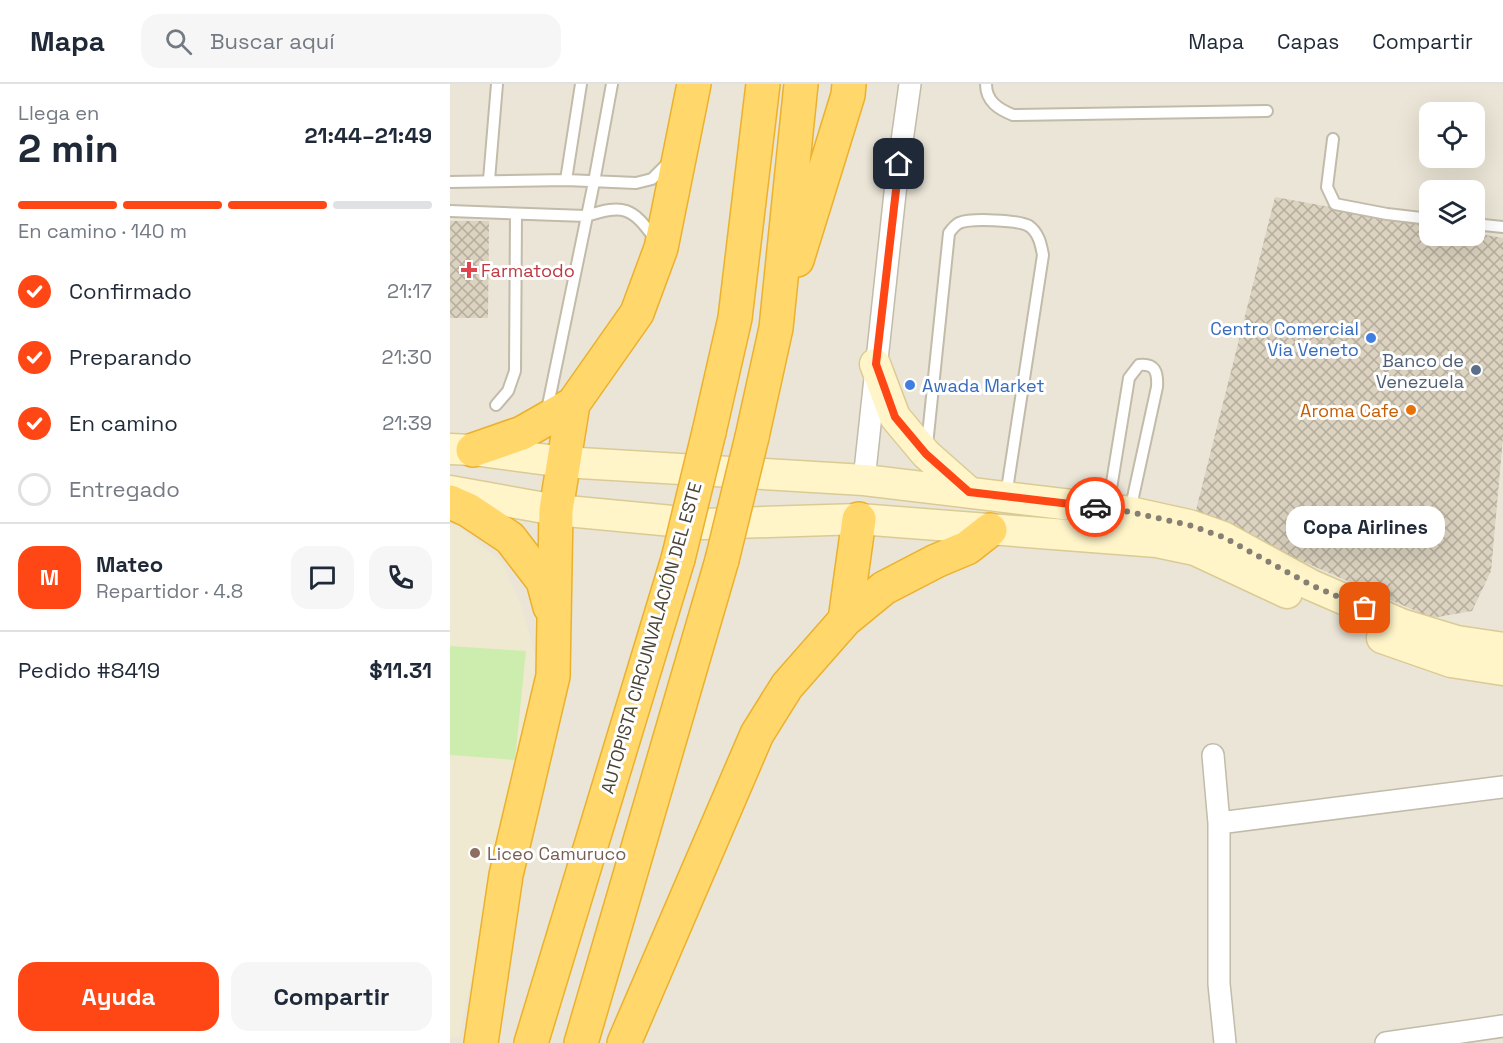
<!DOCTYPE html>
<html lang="es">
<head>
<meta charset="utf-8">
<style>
  body { margin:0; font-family:"Space Grotesk",sans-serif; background:#f6f6f7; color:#1f2937; height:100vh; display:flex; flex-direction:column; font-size:22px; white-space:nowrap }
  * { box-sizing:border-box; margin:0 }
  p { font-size:20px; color:#747a83 }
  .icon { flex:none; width:33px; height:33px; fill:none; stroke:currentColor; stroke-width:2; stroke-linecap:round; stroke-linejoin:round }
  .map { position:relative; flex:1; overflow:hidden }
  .panel { display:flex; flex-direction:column; background:#fff; width:450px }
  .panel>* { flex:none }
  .buttons { position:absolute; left:969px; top:18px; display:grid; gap:12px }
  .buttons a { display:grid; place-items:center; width:66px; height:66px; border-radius:12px; background:#fff; box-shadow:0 6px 24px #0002; font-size:30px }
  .pin { position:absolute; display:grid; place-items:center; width:51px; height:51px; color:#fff; margin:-26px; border-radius:12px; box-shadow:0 3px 9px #0006 }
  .courier { position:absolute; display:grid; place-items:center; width:60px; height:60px; margin:-30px; border:4px solid #ff4716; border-radius:50%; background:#fff; color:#222; box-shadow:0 2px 8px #0007 }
  .bubble { position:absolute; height:42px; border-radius:18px; background:#fff; box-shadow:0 6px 24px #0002; font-size:20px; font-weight:800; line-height:42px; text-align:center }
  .summary em { font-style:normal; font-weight:800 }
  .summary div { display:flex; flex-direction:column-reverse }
  .summary { display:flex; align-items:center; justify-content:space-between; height:102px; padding:0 18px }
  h1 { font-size:39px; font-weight:800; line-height:45px }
  .bar { display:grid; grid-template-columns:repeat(4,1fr); gap:9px 6px; align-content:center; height:72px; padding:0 18px }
  .bar i { height:8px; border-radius:4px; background:#e0e1e3 }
  .bar .current { background:#ff4716 }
  .bar p { grid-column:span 4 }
  .line { display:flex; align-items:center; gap:15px; padding:0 18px; border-top:2px solid #e0e1e3 }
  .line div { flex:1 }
  .round { display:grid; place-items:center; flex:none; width:63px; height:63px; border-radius:18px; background:#f6f6f7 }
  ol { padding:0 18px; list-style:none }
  li { display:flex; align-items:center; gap:18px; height:66px }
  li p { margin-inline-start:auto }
  li .icon { padding:6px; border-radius:50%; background:#ff4716; color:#fff; stroke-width:4 }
  li:last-child { color:#747a83 }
  li i { width:33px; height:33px; border:3px solid #e0e1e3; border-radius:50% }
  .cta { display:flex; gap:12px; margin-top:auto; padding:12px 18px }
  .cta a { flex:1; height:69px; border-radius:18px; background:#ff4716; color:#fff; font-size:24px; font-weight:800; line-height:69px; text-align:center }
  .cta a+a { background:#f6f6f7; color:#1f2937 }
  header { display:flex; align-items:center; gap:36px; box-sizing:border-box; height:84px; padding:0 30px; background:#fff; border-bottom:2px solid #e0e1e3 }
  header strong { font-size:28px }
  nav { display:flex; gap:33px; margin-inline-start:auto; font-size:21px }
  .search { width:420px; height:54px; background:#f6f6f7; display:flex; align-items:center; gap:15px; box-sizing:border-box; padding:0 21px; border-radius:18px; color:#747a83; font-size:22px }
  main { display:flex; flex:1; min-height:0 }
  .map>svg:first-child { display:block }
  .residential { fill:#eae5d6; fill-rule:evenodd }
  .education { fill:#f0e9d1 }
  .grass { fill:#cdedae }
  .building { fill:url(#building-cross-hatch) }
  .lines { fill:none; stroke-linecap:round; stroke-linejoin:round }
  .lane-casing { stroke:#c2bbaa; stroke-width:14 }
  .street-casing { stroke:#c2bbaa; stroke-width:24 }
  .secondary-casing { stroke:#dacb94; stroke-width:33 }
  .highway-casing { stroke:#ecb12c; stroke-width:36 }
  .lane { stroke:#fff; stroke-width:10 }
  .street { stroke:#fff; stroke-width:21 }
  .secondary { stroke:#fff5c9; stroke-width:30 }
  .highway { stroke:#ffd76a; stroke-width:33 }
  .highway-bridge-casing { stroke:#ecb12c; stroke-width:36; stroke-linecap:butt }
  .highway-bridge { stroke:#ffd76a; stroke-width:33 }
  .done { stroke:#868074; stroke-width:6; stroke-dasharray:0 10.8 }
  .route { stroke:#ff4716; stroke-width:8 }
  .health-dot { fill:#e0444e; stroke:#fff; stroke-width:2 }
  .shop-dot { fill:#3f7fe0; stroke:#fff; stroke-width:2 }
  .service-dot { fill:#5c6f8a; stroke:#fff; stroke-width:2 }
  .food-dot { fill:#e8710a; stroke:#fff; stroke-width:2 }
  .education-dot { fill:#8d6e63; stroke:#fff; stroke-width:2 }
  .labels { text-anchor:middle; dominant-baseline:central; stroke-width:6; stroke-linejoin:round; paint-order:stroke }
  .health-label { font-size:18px; fill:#be3a42; stroke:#fff; text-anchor:start }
  .shop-label { font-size:18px; fill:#366cbe; stroke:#fff; text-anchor:end }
  .service-label { font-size:18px; fill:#4e5e75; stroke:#fff; text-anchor:end }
  .food-label { font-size:18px; fill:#c56008; stroke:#fff; text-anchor:end }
  .street-label { font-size:18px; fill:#4a4336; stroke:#fff }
  .education-label { font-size:18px; fill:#785e54; stroke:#fff; text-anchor:start }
</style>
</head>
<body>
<header>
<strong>Mapa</strong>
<div class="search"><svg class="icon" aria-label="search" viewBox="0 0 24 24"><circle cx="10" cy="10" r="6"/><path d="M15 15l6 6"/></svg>Buscar aquí</div>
<nav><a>Mapa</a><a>Capas</a><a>Compartir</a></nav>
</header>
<main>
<section class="panel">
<div class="summary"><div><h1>2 min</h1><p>Llega en</p></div><em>21:44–21:49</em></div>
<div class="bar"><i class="current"></i><i class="current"></i><i class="current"></i><i></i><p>En camino · 140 m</p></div>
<ol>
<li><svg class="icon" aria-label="check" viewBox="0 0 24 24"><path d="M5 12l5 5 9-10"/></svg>Confirmado<p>21:17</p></li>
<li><svg class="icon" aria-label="check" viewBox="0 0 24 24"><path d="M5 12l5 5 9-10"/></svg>Preparando<p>21:30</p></li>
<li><svg class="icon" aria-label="check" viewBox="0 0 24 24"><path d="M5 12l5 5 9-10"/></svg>En camino<p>21:39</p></li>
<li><i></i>Entregado</li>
</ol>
<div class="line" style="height:108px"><b class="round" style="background:#ff4716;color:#fff">M</b><div><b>Mateo</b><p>Repartidor · 4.8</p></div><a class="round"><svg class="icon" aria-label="chat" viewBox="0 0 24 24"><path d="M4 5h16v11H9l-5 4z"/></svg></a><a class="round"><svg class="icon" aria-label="phone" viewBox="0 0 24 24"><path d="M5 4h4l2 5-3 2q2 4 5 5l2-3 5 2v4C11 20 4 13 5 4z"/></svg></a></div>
<div class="line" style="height:78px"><div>Pedido #8419</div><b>$11.31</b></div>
<div class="cta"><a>Ayuda</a><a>Compartir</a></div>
</section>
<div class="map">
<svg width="1053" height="959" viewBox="0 0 1053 959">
  <defs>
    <pattern id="building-cross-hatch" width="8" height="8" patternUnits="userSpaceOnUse" patternTransform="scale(1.5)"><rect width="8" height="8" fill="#dbd2bf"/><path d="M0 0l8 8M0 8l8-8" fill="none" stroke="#b4ac9c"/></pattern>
  </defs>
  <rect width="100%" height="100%" fill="#f6f2e8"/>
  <path class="residential" d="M 0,0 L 1053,0 L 1053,959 L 0,959 ZM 980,28 L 1024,28 L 1024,74 L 980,74 ZM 980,106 L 1024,106 L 1024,152 L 980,152 Z"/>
  <path class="education" d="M 0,440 L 10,444 L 52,478 L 71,522 L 89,584 L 9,953 L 0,954 Z"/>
  <path class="grass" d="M 0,562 L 76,567 L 65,676 L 0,671 Z"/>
  <path class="building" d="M 825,113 L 980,141 L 980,152 L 1024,152 L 1024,149 L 1053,154 L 1053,353 L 1041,487 L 1022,527 L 982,534 L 745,430 Z
    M 0,137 L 39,137 L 38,234 L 0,234 Z"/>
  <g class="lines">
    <defs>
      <path id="lane" d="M 536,0 C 536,17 548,25 563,31 L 817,27
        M 883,55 L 877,103 L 885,120 L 937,130 L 980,135
        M 39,96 L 47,0
        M 116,96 L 131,0
        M 0,98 L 116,96 L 186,99 L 202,95 L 220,77
        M 0,127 L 136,132 C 174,120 182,123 205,155
        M 1024,140 L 1053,143
        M 46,321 L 58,307 L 65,287 L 66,130
        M 97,326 L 144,98 L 162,0
        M 477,361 L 499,149 C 502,145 505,141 509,139 C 521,134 568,136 579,142 C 589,149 591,161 593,171 L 556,412
        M 658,423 L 679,294 L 689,281 C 705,279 708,288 707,303 L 680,427"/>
      <path id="street" d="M 414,396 L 446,100 L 460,0
        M 763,671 L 769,739 L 769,900 L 775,959
        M 769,739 L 1053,703
        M 936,959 L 1053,942"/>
      <path id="secondary" d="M 425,280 L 445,333 L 476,370 L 519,408
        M 0,365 L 23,366 L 113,378 L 414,396 L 680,428 L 739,441 L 773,453 L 861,501 L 951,540 L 1007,557 L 1053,564
        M 0,407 L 106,426 L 254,440 L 409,435 L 707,458 L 745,466 L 837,509
        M 932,554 L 1001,578 L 1053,586"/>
      <path id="highway" d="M 347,176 L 398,11 L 399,0
        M 259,348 L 285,234 L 313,0
        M 302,353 L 326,244 L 351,0
        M 23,366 L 72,349 L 123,320 L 187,229 L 211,164 L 244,0
        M 0,418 L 18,426 L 60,454 L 93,497 L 100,523
        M 395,536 L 409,435
        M 31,959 L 56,791 L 103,592 L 106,426 L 123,320
        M 81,959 L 228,475
        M 131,959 L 272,476
        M 174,959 L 307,650 L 337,602 L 395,536 L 434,504 L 486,477 L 517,464 L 540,446"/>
    </defs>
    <use href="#lane" class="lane-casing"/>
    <use href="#street" class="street-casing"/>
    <use href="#secondary" class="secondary-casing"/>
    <use href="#highway" class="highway-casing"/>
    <use href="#lane" class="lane"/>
    <use href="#street" class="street"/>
    <use href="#secondary" class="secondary"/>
    <use href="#highway" class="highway"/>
    <defs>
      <path id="highway-bridge" d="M 228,475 L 259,348
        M 272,476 L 302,353"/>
    </defs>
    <use href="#highway-bridge" class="highway-bridge-casing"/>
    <use href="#highway-bridge" class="highway-bridge"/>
  </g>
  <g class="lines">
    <path class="done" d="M 645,423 L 680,428 L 739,441 L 773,453 L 861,501 L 915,524"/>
    <path class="route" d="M 449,80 L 426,280 L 445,333 L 476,370 L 519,408 L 645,423"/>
  </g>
  <path class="health-dot" d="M16 177h6v6h6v6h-6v6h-6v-6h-6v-6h6z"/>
  <g class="shop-dot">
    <circle cx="921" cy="254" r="6"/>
    <circle cx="460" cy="301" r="6"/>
  </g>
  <circle class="service-dot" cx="1026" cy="286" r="6"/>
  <circle class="food-dot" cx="961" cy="326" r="6"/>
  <circle class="education-dot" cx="25" cy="769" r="6"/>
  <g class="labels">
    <g class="health-label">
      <text x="31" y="186">Farmatodo</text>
    </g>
    <g class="shop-label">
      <text x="909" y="244">Centro Comercial<tspan x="909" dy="21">Via Veneto</tspan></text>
      <text x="472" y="301" text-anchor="start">Awada Market</text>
    </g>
    <g class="service-label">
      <text x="1014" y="276">Banco de<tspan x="1014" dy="21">Venezuela</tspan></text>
    </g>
    <g class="food-label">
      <text x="949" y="326">Aroma Cafe</text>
    </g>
    <g class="street-label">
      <text transform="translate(201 554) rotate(-74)">AUTOPISTA CIRCUNVALACIÓN DEL ESTE</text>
    </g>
    <g class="education-label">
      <text x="37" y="769">Liceo Camuruco</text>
    </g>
  </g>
</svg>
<div class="buttons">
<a><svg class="icon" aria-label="locate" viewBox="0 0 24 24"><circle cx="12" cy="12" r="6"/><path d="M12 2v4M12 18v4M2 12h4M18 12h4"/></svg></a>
<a><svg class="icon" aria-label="layers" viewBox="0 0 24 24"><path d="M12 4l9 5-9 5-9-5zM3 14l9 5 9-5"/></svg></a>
</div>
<div class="pin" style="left:915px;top:524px;background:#ea580c"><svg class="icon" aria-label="bag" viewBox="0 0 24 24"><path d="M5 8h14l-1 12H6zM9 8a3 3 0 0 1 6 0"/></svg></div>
<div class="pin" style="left:449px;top:80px;background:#1f2937"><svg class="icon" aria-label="home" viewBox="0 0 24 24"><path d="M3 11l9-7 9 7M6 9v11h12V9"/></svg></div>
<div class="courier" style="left:645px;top:423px"><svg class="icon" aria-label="car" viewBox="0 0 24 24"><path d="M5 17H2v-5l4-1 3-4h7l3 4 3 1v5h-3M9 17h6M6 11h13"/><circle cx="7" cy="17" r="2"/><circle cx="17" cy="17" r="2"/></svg></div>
<div class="bubble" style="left:836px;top:422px;width:159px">Copa Airlines</div>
</div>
</main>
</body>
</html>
